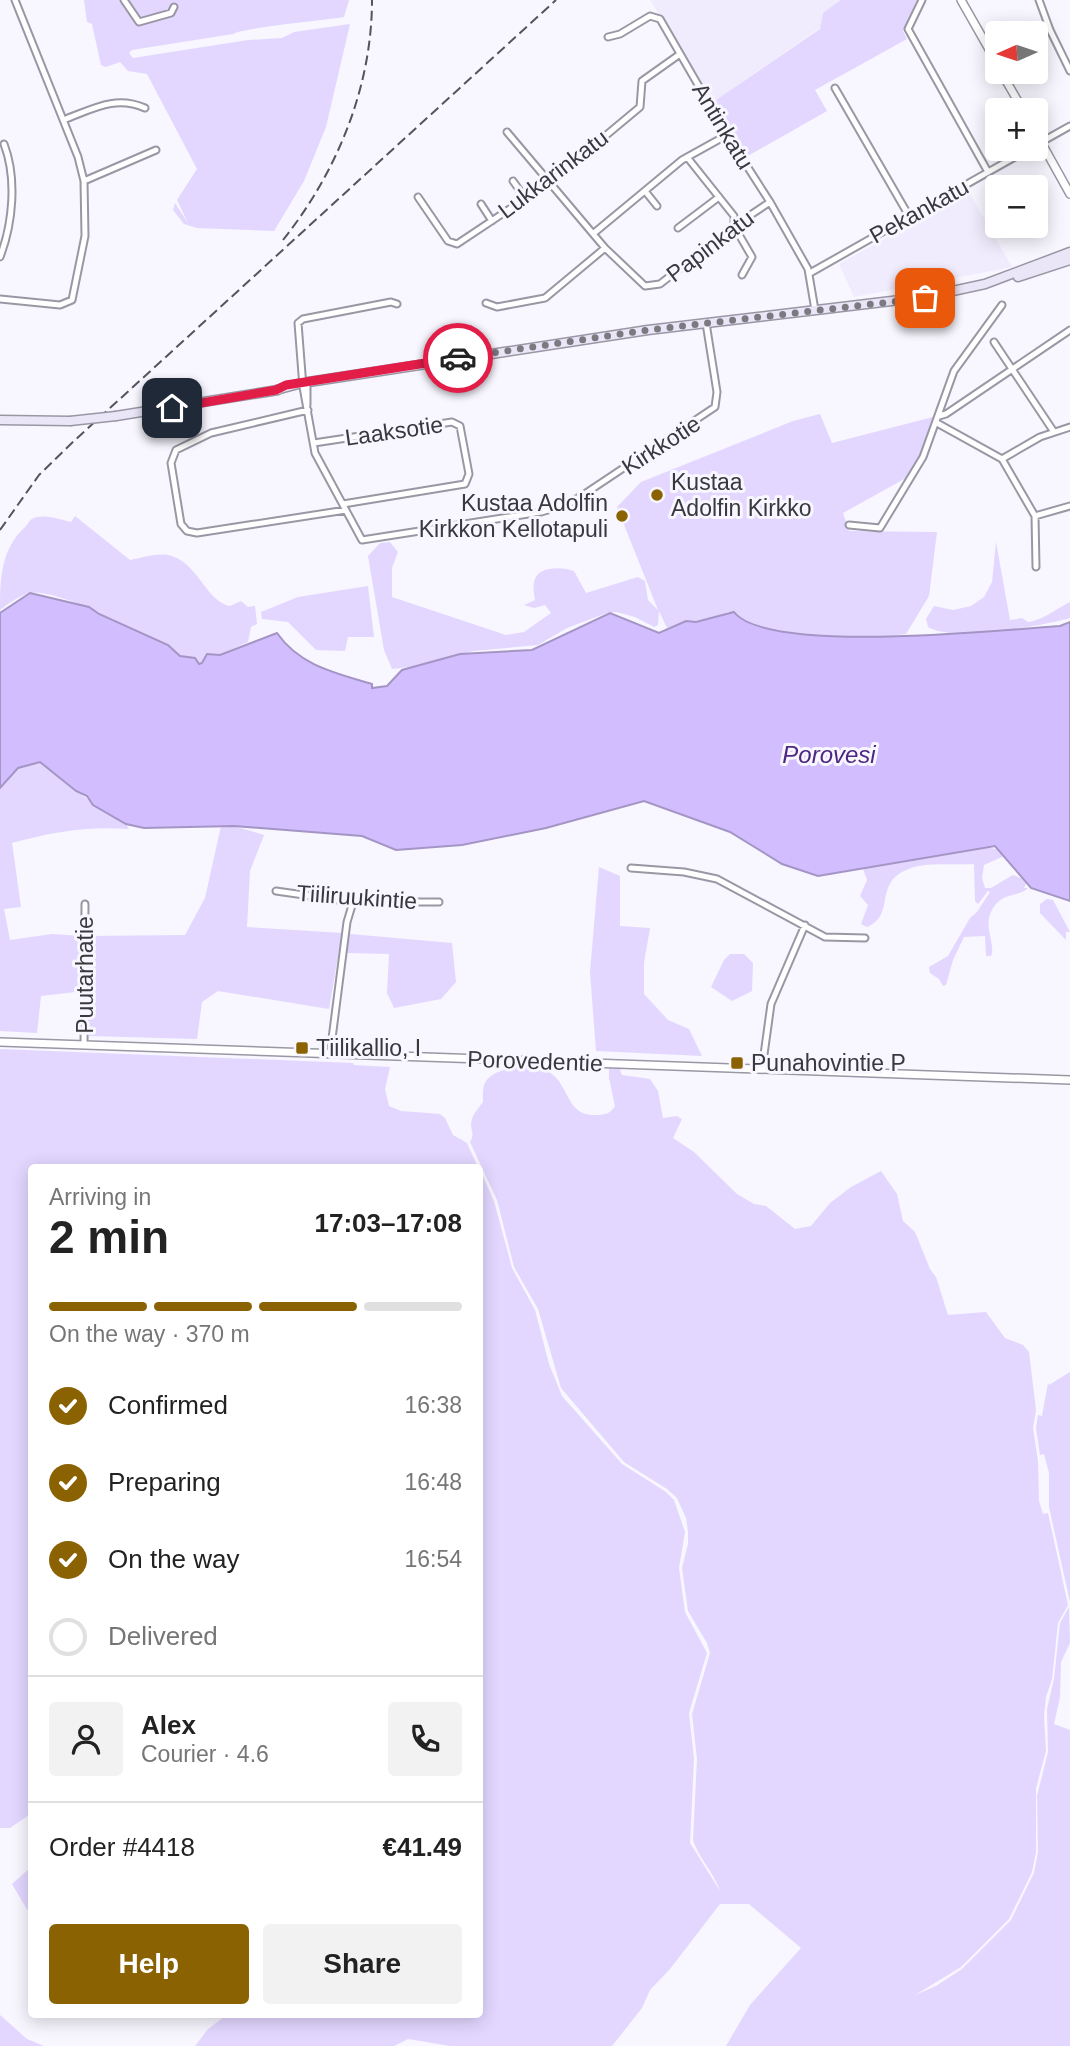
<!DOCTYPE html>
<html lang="en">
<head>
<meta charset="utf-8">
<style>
  body { margin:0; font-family:Arial,sans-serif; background:#f2f2f2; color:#222; height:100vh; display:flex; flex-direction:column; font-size:26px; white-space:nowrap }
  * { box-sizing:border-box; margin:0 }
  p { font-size:23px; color:#767676 }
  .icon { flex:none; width:38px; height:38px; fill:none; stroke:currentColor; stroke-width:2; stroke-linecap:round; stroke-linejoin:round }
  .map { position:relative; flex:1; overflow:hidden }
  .side { position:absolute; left:28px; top:1164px; width:455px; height:854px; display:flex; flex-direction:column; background:#fff; border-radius:7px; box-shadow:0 4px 18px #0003 }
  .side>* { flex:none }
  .needle { width:46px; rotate:267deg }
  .fabs { position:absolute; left:985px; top:21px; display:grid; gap:14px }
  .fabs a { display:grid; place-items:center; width:63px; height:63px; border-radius:7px; background:#fff; box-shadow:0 4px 18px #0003; font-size:35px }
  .pin { position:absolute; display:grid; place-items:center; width:60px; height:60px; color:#fff; margin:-30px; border-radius:14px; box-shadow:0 4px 10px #0006 }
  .courier { position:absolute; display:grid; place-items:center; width:70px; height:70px; margin:-35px; border:5px solid #e11d48; border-radius:50%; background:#fff; color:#222; box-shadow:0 2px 9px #0007 }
  .summary em { font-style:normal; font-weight:700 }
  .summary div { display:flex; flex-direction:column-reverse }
  .summary { display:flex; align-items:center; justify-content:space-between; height:119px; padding:0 21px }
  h1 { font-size:46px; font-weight:700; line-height:52px }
  .bar { display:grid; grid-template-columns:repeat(4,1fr); gap:10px 7px; align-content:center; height:84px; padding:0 21px }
  .bar i { height:9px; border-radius:5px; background:#e0e0e0 }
  .bar .active { background:#8a6202 }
  .bar p { grid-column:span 4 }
  .line { display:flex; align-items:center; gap:18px; padding:0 21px; border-top:2px solid #e0e0e0 }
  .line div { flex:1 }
  .round { display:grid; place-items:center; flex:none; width:74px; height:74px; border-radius:7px; background:#f2f2f2 }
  ol { padding:0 21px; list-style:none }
  li { display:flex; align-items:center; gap:21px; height:77px }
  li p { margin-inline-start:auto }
  li .icon { padding:7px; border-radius:50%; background:#8a6202; color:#fff; stroke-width:4 }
  li:last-child { color:#767676 }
  li i { width:38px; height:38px; border:4px solid #e0e0e0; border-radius:50% }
  .cta { display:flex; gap:14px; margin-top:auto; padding:14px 21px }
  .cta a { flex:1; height:80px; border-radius:7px; background:#8a6202; color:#fff; font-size:28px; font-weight:700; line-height:80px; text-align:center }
  .cta a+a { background:#f2f2f2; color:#222 }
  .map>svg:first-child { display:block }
  .built { fill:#f1ecfd }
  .green { fill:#e3d7ff }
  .water { fill:#d2bdff; stroke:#a495c5; stroke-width:2 }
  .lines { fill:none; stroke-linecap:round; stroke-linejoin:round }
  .minor-casing { stroke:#9a97a4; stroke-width:9 }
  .tertiary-casing { stroke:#9a97a4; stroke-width:10 }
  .secondary-casing { stroke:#9a97a4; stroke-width:11 }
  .minor { stroke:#fff; stroke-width:5 }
  .tertiary { stroke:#fff; stroke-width:7 }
  .secondary { stroke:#ebe5f8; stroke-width:8 }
  .rail { stroke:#555459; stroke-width:2; stroke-dasharray:10 5; stroke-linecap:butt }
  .secondary-bridge-casing { stroke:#9a97a4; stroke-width:11; stroke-linecap:butt }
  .secondary-bridge { stroke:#ebe5f8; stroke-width:8 }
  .done { stroke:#7c7a81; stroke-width:7; stroke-dasharray:0 12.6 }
  .route { stroke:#e11d48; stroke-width:9 }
  .poi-dot { fill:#8a6202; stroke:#f8f6fe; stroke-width:2.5 }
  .labels { text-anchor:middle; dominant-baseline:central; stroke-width:6; stroke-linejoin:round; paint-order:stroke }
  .street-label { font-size:23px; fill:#39383d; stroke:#f8f6fe }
  .poi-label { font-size:23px; fill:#39383d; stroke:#f8f6fe; text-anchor:start }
  .water-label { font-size:24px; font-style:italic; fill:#4e2782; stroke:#f8f6fe }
</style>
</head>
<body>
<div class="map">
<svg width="1070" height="2046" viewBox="0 0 1070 2046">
  <rect width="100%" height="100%" fill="#f8f6fe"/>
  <path class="built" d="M 650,0 L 860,0 L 713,102 Z
    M 969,192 L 1012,267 L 854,297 L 839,264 Z"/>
  <path class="green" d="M 84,0 L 349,0 L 344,17 C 325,20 241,28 233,34 L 132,50 L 129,53 L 133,58 L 248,40 L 282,38 L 294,32 L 350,24 L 326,127 L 304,181 L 274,231 L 197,228 L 184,224 L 173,210 L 175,203 L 188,223 L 177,200 L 197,169 L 147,74 L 128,71 L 120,62 L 106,67 L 101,65 L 92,24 L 87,22 Z
    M 841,0 L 917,0 L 903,31 L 907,39 L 815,90 L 827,111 L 746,157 L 713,102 L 820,29 L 823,13 Z
    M 820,414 L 832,443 L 937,416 L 923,454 L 906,478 L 843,513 L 849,531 L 937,532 L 929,596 L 906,634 C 854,640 774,641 728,612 C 708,621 687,620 667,628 L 659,611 L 658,625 L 654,627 L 635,617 L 616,612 L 607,613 L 567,628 L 538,645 L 474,651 L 409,667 L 392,669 L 384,650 L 368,556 L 380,543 L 390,542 L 398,552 L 392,568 L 392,597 L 506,635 L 524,632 L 551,613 L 545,605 L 534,608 L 524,605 L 535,600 C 534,595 533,587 534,582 C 537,565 563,567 574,571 L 586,593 L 638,577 L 645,581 L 648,600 L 658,610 L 617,507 L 641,482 L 793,421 Z
    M 75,516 L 130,560 C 141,558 157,553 168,555 C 198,561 205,601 230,606 L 241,601 L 248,607 L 255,606 L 257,624 L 251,627 L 248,642 L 199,664 L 195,659 L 180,656 L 168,645 L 99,614 C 88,606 43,589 30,593 C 20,595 8,604 0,610 C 0,579 1,549 25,527 C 28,525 29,520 32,519 C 43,513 61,520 71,522 Z
    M 996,542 L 1010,620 L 1022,618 L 1028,622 C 1041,621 1058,608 1070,602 L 1070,618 C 1042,626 951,642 928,627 L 926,619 L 934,606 L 953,610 L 971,606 L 984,597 L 992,582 Z
    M 368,586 L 374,637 L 348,637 L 345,651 L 316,650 L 288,622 L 262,619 L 261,612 L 298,597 Z
    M 34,761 L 40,762 C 68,785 95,806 126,824 L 129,829 C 87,826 52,832 12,843 L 21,907 L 4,909 L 10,940 L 52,934 L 82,936 L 84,991 L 41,996 L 37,1033 L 0,1031 L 0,788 L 13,771 Z
    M 221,826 L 234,826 L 264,835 L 250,871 L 247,927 L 342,933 L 329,1009 L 218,991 L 202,1002 L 197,1039 L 89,1036 L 89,936 L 185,935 L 205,898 Z
    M 984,847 L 997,849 L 1004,856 L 984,865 L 982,878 L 985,888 L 991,888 L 1013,875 L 1021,878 L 1026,884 L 1024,888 L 1028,888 C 1020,896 1006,894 998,902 C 978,922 997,942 991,956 L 986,956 L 985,936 L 964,937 L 953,960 L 946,985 L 943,986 L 939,979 L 930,973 L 929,967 L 948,956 L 970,918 L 977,912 L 990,892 L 988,891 L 978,904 L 975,901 L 974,864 C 959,865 933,863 919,866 C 868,877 899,914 867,927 L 861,924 L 868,905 L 860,896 L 867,880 L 863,869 Z
    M 599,867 L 620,876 L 620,926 L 650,928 L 644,963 L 644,994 L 668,1020 L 689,1029 L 702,1056 L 596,1051 L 590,972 Z
    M 1047,899 L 1053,900 L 1070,932 L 1066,932 L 1066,940 L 1040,913 L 1040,904 Z
    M 350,934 L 452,943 L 456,982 L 441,999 L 394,1008 L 387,993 L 389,954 L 347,953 Z
    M 730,954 L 744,954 L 753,963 L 752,991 L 732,1001 L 711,987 L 724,960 Z
    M 0,1049 L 353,1063 L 354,1065 L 390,1067 L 385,1089 L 389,1106 L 401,1111 L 440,1114 L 445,1118 L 453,1135 L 467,1143 L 478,1167 L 32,1167 L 32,1813 L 10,1828 L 0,1828 Z
    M 609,1066 L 625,1067 L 620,1070 L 622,1075 L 650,1079 L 658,1091 L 663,1118 L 677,1116 L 682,1119 L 673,1138 L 694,1152 L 737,1194 L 754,1204 L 766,1206 L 795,1229 L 811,1226 L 830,1203 L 851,1187 L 881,1171 L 897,1194 L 903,1221 L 915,1232 L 930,1269 L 936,1277 L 948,1315 L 986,1312 L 1005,1338 L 1023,1345 L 1029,1352 L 1036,1410 L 1033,1428 L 1038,1461 L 1039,1501 L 1043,1514 L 1048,1513 L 1068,1605 L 1058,1623 L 1052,1679 L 1046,1697 L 1044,1716 L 1046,1751 L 1036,1788 L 1036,1852 L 1032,1872 L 1009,1919 L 961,1967 L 915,1995 L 936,1986 L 962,1969 L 1011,1920 L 1034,1873 L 1038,1852 L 1037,1796 L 1048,1752 L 1047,1709 L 1054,1679 L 1060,1623 L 1069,1607 L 1070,1643 L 1061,1662 L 1060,1697 L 1054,1724 L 1070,1730 L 1070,2046 L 726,2046 L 750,2005 L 801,1948 L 749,1904 L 720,1904 L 670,1969 L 650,1990 L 642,2008 L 612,2046 L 450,2046 L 408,2039 L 394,2046 L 195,2046 L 208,2029 L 228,2014 L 480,2014 L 480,1170 L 494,1201 L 512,1268 L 535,1310 L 549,1364 L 562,1396 L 622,1464 L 666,1492 L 674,1500 L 685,1532 L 679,1568 L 685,1612 L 707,1653 L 689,1713 L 694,1759 L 690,1843 L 720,1891 C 714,1872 699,1859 693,1840 L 697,1759 L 692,1714 L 710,1653 L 707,1643 L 688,1611 L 682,1568 L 688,1544 L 688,1532 L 686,1518 L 677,1498 L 667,1489 L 624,1462 L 561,1388 L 538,1309 L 514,1267 L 497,1200 L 470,1142 C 475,1134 471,1132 471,1124 C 472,1114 478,1109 483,1102 C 483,1095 482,1087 486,1081 C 497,1065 537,1063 552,1074 C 570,1088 567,1117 597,1115 C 605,1115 611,1113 615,1106 L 609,1078 Z
    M 1070,1372 L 1070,1602 L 1049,1507 L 1049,1473 L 1044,1454 L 1040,1455 L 1036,1428 L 1038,1415 L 1042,1416 L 1048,1383 L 1049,1385 Z
    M 31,1867 L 31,1916 L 12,1884 Z
    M 0,2015 L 27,2039 L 44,2046 L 0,2046 Z"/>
  <path class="water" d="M 30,593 L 89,607 L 99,614 L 168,645 L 180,656 L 195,658 L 199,664 L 202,663 L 207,654 L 220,655 L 277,633 C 300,666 336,673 372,684 L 372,688 L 387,686 L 402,670 L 460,654 L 532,650 L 610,613 L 659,633 L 686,621 L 696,622 L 734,612 C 768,655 1002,630 1060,626 L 1070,622 L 1070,901 L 1031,888 L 995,846 L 818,876 L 782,864 L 730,832 L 644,801 L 546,828 L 462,845 L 396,850 L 362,836 L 234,826 L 144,828 L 126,824 L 93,805 L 87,796 L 76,791 L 40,762 L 18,768 L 0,788 L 0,613 Z"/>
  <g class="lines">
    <defs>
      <path id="minor" d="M 124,0 L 139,22 L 171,13 L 174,7
        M 922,0 L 908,29 L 988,172
        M 1039,0 L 1050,30 L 1070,71
        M 608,37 L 620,34 L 650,16 L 660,19 L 727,135 L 770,202 L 808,269 L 815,310
        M 835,88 L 909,216
        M 63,120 C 93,109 115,95 145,108
        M 507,132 L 605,248 L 645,286 L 660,284 L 734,226 L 770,202
        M 1036,145 L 1070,126
        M 687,157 L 734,216 L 734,226 L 752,257 L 742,275
        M 84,181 L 156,150
        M 513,181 L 525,198
        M 645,191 L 657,206
        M 418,197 L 448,241 L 457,244 L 550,182 L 640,107 L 642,81 L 680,54
        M 481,204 L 492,221
        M 678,228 L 719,197
        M 594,233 L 682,160 L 727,135
        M 0,257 C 13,223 17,178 4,144
        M 810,273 L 1029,149
        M 0,299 L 60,305 L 72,300 L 85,236 L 84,181 L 78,157 L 15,0
        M 486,303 L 497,307 L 545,298 L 605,248
        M 397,304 L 391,302 L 303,319 L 298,323 L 303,387 L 315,453 L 362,540 L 541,512 L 566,505 L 586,493 L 715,407 L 717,392 L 706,323
        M 994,342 L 1054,432
        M 307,405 L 307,383
        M 308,410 L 211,433 L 176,450 L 171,463 L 181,524 L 187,531 L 197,533 L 346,510
        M 939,416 L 946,414 L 1070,330
        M 937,423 L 1002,459 L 1035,516 L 1070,506
        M 314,443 L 452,422 L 460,426 L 469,474 L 465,484 L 343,504
        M 1002,459 L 1040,437 L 1070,427
        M 1035,516 L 1036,567
        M 849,525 L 880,528 L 923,457 L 954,371 L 1002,305
        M 631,868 L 684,872 L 717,879 L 825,937 L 865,938
        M 276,891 L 353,902 L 439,902
        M 84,1045 L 85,904
        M 330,1054 L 347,922 L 353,902
        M 762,1069 L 771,1004 L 805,925"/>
      <path id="tertiary" d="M 961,0 L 998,65
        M 1001,72 L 1023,110
        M 1036,133 L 1070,194
        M 0,1042 L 1070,1080"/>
      <path id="secondary" d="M 1018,277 L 1070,260
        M 276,390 L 302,383 L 648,330 L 925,297 L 985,284 L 1070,252
        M 116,416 L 278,390
        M 0,420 L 70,421"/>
    </defs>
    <use href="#minor" class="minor-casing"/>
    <use href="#tertiary" class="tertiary-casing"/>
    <use href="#secondary" class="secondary-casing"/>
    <use href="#minor" class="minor"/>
    <use href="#tertiary" class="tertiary"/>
    <use href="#secondary" class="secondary"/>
    <path class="rail" d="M 283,240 C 337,172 372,87 372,0
      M 0,530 L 39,475 L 75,440 L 556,0"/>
    <defs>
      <path id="secondary-bridge" d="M 70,421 L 116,416"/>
    </defs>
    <use href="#secondary-bridge" class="secondary-bridge-casing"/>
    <use href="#secondary-bridge" class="secondary-bridge"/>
  </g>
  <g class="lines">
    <path class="done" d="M 458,358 L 648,330 L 925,298"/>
    <path class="route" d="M 172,408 L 276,390 L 286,385 L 458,358"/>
  </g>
  <g class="poi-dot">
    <circle cx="657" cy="495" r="7"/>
    <circle cx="622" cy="516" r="7"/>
    <rect x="295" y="1041" width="14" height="14" rx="3.5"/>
    <rect x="730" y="1056" width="14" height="14" rx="3.5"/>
  </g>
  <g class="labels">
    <g class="street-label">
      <text transform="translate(723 126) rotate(59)">Antinkatu</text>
      <text transform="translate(553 174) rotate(-37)">Lukkarinkatu</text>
      <text transform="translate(919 211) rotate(-29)">Pekankatu</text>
      <text transform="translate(710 246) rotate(-37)">Papinkatu</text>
      <text transform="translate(394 431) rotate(-8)">Laaksotie</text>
      <text transform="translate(661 445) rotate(-33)">Kirkkotie</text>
      <text transform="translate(357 897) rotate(4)">Tiiliruukintie</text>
      <text transform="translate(85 975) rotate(-90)">Puutarhatie</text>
      <text transform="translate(535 1061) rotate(2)">Porovedentie</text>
    </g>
    <g class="poi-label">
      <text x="671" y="482">Kustaa<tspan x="671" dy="26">Adolfin Kirkko</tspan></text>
      <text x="608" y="503" text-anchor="end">Kustaa Adolfin<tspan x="608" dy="26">Kirkkon Kellotapuli</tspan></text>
      <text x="316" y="1048">Tiilikallio, I</text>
      <text x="751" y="1063">Punahovintie P</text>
    </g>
    <g class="water-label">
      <text x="829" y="754">Porovesi</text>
    </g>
  </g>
</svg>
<div class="fabs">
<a><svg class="needle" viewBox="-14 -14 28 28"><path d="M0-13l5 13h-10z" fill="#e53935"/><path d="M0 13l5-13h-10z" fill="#767676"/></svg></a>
<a>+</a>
<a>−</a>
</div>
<div class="pin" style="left:925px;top:298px;background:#ea580c"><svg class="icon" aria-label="bag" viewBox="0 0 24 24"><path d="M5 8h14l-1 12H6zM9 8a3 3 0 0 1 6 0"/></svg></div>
<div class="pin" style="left:172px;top:408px;background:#1f2937"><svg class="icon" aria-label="home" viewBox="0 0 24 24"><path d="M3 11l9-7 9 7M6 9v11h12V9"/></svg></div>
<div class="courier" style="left:458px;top:358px"><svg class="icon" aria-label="car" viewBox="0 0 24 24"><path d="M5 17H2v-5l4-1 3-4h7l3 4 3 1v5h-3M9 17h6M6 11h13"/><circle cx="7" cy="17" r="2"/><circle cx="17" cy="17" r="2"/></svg></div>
<section class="side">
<div class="summary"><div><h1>2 min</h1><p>Arriving in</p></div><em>17:03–17:08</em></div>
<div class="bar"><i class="active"></i><i class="active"></i><i class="active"></i><i></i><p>On the way · 370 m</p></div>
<ol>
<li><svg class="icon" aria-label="check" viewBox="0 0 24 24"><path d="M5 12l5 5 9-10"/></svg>Confirmed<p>16:38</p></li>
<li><svg class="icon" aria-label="check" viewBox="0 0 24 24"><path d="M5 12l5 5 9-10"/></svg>Preparing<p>16:48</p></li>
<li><svg class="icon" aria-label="check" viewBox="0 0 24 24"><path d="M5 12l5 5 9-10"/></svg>On the way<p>16:54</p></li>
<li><i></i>Delivered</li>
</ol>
<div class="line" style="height:126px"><a class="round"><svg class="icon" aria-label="person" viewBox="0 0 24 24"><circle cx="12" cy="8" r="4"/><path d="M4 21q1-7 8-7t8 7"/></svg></a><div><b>Alex</b><p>Courier · 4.6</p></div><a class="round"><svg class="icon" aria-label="phone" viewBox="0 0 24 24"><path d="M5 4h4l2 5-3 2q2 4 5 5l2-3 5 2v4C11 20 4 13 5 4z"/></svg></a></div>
<div class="line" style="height:91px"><div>Order #4418</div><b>€41.49</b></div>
<div class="cta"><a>Help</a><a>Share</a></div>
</section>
</div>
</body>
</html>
